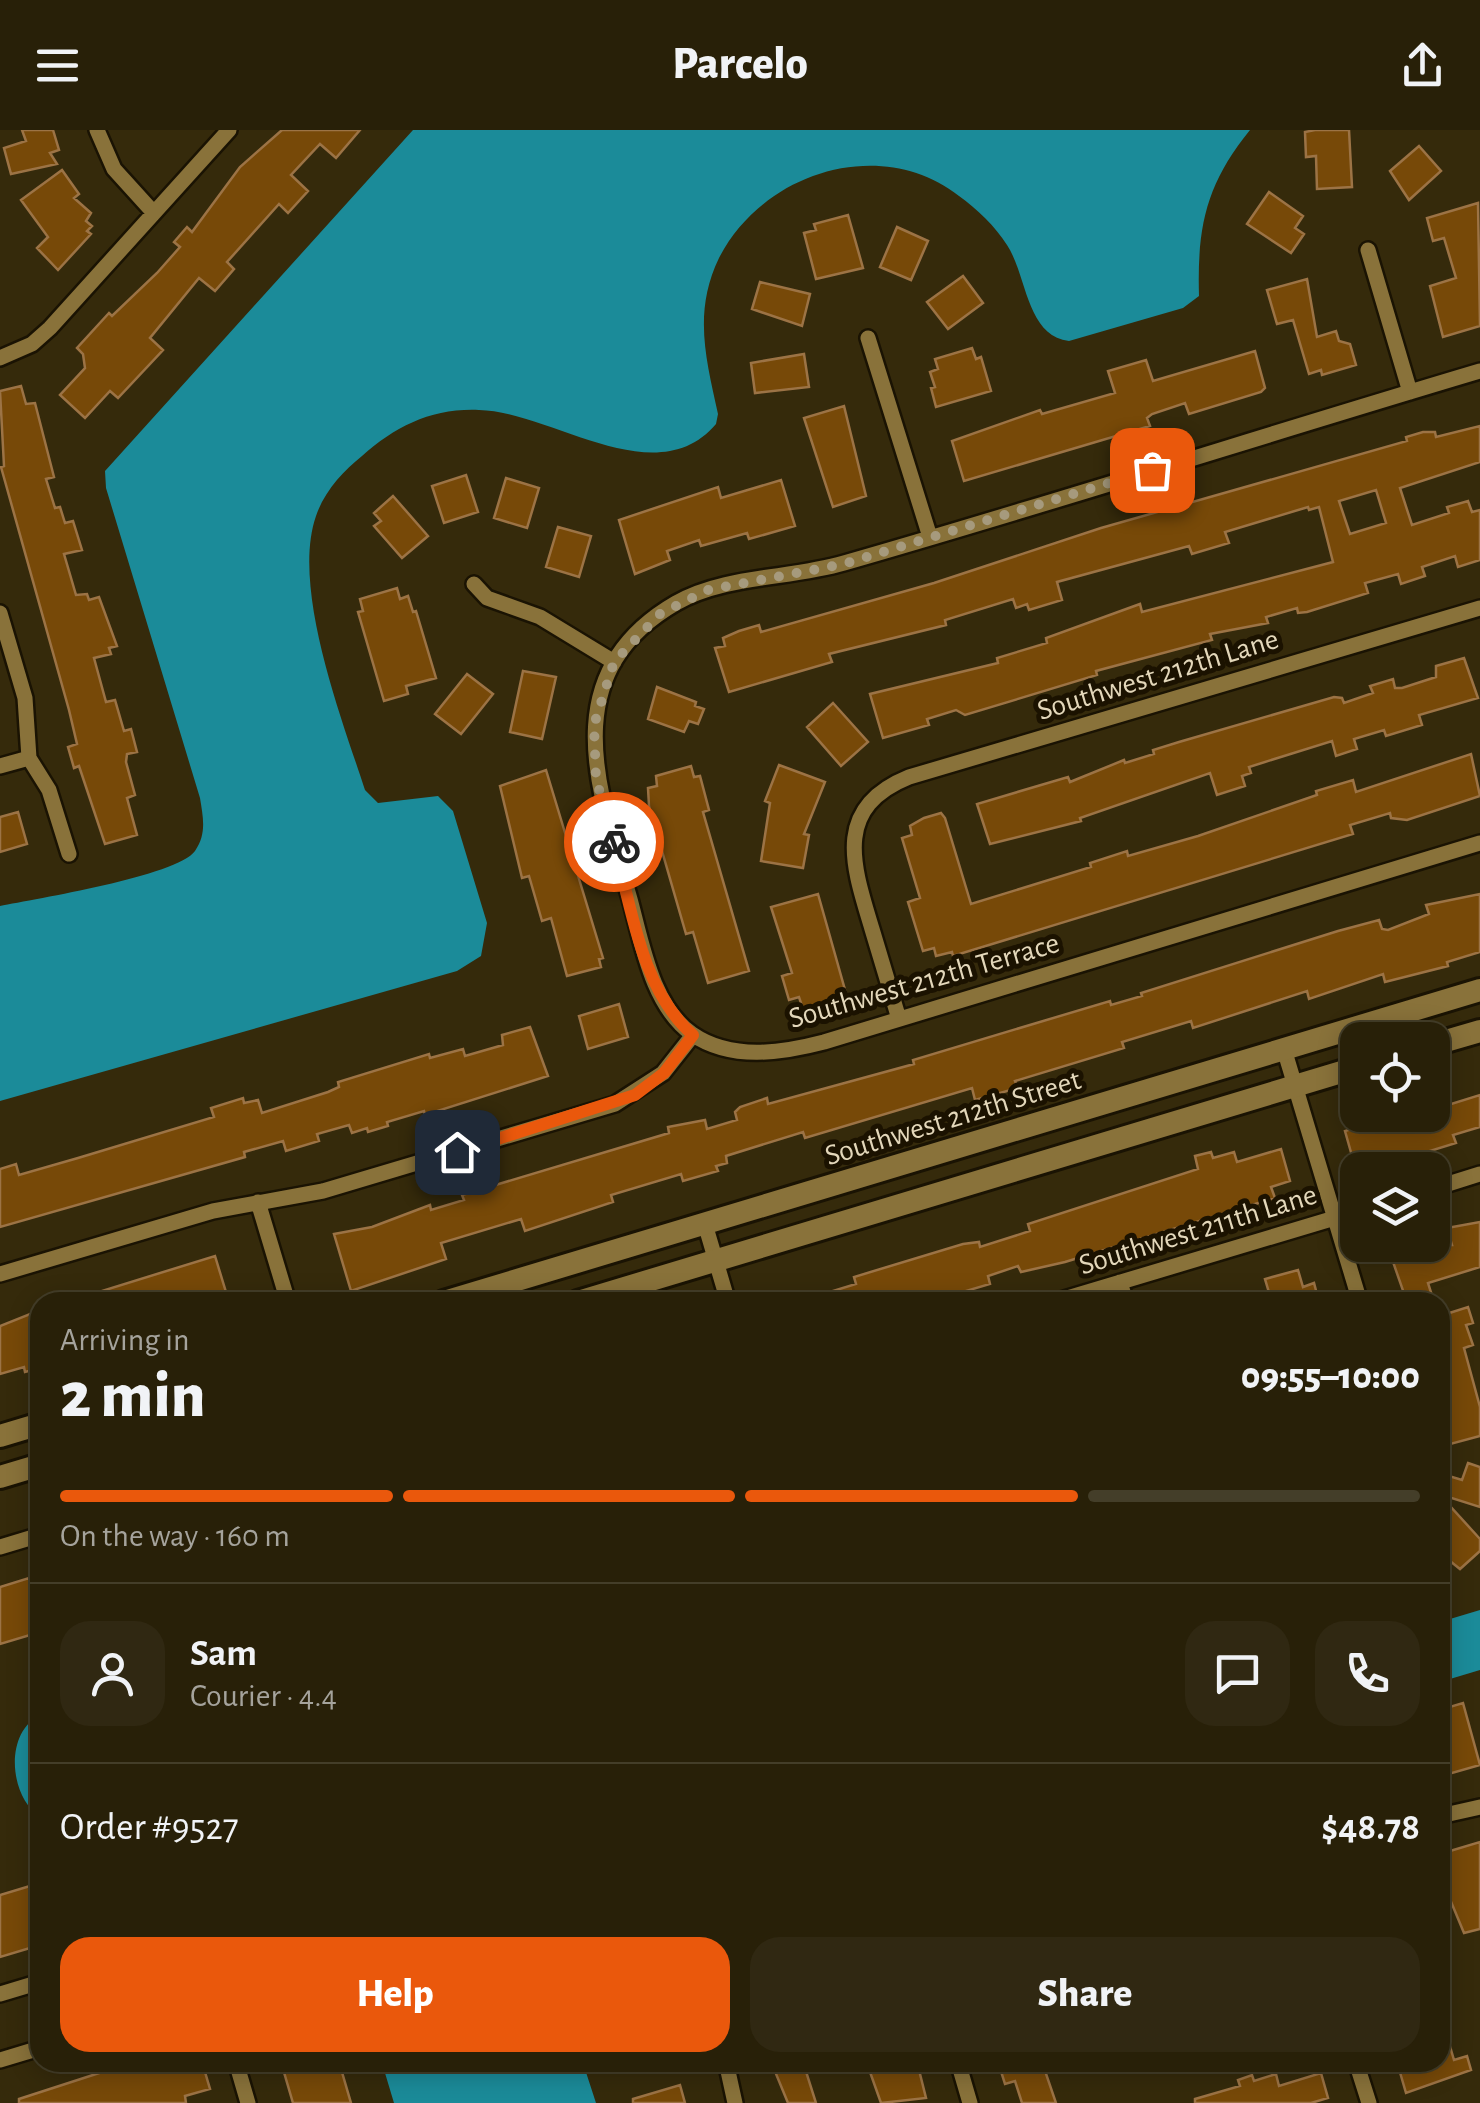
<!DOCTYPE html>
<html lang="en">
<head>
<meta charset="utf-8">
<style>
  body { margin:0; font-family:"Alegreya Sans",sans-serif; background:#302812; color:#f1f3f6; height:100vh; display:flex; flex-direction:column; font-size:38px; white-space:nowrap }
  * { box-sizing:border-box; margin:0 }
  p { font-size:32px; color:#a5a39c }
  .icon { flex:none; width:55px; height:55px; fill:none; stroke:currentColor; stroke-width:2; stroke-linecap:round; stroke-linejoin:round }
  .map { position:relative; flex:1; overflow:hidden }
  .details { position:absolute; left:30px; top:1162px; width:1420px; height:780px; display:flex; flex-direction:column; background:#282008; border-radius:30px; box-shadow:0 5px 25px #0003,0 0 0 2px #443e29 }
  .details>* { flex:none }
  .tools { position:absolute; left:1340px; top:892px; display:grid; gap:20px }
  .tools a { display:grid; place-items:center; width:110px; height:110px; border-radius:20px; background:#282008; box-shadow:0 5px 25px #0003,0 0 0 2px #443e29; font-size:50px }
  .pin { position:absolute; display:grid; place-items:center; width:85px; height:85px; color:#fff; margin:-42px; border-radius:20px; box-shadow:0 5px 15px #0006 }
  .courier { position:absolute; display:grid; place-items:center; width:100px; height:100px; margin:-50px; border:8px solid #ea580c; border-radius:50%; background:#fff; color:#222; box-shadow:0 2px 12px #0007 }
  .overview em { font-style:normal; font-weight:800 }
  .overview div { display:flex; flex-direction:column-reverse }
  .overview { display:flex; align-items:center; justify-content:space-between; height:170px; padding:0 30px }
  h1 { font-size:65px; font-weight:800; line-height:75px }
  .bar { display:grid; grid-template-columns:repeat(4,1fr); gap:15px 10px; align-content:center; height:120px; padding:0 30px }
  .bar i { height:12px; border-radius:8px; background:#443e29 }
  .bar .current { background:#ea580c }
  .bar p { grid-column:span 4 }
  .line { display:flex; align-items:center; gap:25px; padding:0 30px; border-top:2px solid #443e29 }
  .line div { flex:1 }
  .round { display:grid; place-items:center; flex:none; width:105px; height:105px; border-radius:30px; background:#302812 }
  .button { display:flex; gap:20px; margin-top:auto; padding:20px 30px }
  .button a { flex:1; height:115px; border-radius:30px; background:#ea580c; color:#fff; font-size:40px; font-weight:800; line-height:115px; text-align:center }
  .button a+a { background:#302812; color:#f1f3f6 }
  header { display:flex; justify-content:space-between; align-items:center; height:130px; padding:0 30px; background:#282008; font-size:45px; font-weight:800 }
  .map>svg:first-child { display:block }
  .water { fill:#1b8b99 }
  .building { fill:#774908; stroke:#9c7345; stroke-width:2.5; fill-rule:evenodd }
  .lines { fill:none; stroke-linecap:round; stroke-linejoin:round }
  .street-casing { stroke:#1a1303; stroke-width:20 }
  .secondary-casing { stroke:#1a1303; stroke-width:28 }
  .street { stroke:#89723a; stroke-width:15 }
  .secondary { stroke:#89723a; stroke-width:22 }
  .done { stroke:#a69a7d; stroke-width:10; stroke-dasharray:0 18 }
  .route { stroke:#ea580c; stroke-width:12 }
  .labels { text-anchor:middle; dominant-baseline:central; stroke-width:10; stroke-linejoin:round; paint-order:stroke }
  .street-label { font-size:30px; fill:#e3d7ba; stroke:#1b1200 }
</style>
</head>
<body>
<header><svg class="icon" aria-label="menu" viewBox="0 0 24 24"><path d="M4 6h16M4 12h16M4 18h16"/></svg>Parcelo<svg class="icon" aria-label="share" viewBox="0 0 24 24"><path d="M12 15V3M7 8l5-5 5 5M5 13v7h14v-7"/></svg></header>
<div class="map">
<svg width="1480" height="1973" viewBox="0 0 1480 1973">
  <rect width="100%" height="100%" fill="#352a0b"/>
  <path class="water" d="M 413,0 L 1250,0 C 1206,54 1197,97 1199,166 L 1183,178 L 1069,211 C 1026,206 1027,145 1007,115 C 995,96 977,79 959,66 C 881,5 763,42 719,128 C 693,182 706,229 718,284 L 716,294 C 656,365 550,281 479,280 C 432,278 396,296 362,326 C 343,341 324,362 316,386 C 291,458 342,589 365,660 L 378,673 L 438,666 L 453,681 L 487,793 L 481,826 L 457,841 L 0,971 L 0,776 C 35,769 177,746 195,721 C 207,704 203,687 200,668 L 106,358 L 105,341 Z
    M 1480,1480 L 1480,1540 L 1440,1552 L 1440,1492 Z
    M 40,1585 L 40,1687 C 9,1666 4,1603 40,1585 Z
    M 382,1933 L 583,1933 L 596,1973 L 394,1973 Z"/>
  <path class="building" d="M 22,0 L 53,0 L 59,20 L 50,23 L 57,34 L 11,44 L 4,18 L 26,11 Z
    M 282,0 L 360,0 L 336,28 L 320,14 L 291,45 L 308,61 L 288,83 L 279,74 L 227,132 L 234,139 L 215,161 L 199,148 L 150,208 L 163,220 L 118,268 L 110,261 L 85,288 L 60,265 L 85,238 L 83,224 L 77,218 L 109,183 L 112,186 L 157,143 L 180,117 L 174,112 L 187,97 L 192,102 L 240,37 Z
    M 1315,0 L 1349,0 L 1352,57 L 1317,59 L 1316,26 L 1306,27 L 1305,2 Z
    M 1419,16 L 1441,41 L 1409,70 L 1390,41 Z
    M 62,40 L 79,64 L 74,68 L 91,83 L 86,91 L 92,96 L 87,101 L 91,104 L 58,140 L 37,118 L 48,107 L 21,70 Z
    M 1269,62 L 1303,86 L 1295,98 L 1304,104 L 1291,123 L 1247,94 Z
    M 1478,73 L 1480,196 L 1443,207 L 1430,156 L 1456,148 L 1444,108 L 1433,111 L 1427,88 Z
    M 848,85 L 863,138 L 816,149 L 804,103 L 816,100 L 814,94 Z
    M 897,97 L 928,111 L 911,150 L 880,137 Z
    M 963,146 L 983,173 L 948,199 L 927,172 Z
    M 1307,149 L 1317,207 L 1336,201 L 1339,211 L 1350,214 L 1356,235 L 1322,245 L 1321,240 L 1309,244 L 1293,190 L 1277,194 L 1267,160 Z
    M 760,152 L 810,164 L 802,196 L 752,179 Z
    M 972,218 L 976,229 L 981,227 L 991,261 L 936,277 L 931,258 L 935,257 L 930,242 L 938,239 L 935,229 Z
    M 1255,221 L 1265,258 L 1261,262 L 1189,284 L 1185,273 L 1152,284 L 1147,288 L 1150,296 L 964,351 L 952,311 L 1040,280 L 1042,284 L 1115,263 L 1108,241 L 1146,230 L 1153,251 Z
    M 804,224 L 809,257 L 755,263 L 751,233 Z
    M 21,256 L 26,274 L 35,273 L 54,347 L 46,349 L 55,378 L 60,377 L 65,393 L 73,391 L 82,420 L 64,424 L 76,465 L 87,464 L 89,470 L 99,467 L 117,516 L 109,518 L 111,524 L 94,528 L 106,572 L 115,570 L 124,601 L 131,599 L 137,622 L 127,624 L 126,632 L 135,665 L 127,668 L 137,705 L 105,714 L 79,636 L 74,638 L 68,617 L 77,614 L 69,580 L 1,337 L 4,336 L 0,261 Z
    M 844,276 L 866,366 L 833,377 L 804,288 Z
    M 1480,296 L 1480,332 L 1400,358 L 1412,395 L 1449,383 L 1447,377 L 1468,371 L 1472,382 L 1480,380 L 1480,430 L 1458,437 L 1455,426 L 1422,437 L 1425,446 L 1401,454 L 1398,444 L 1365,453 L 1368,463 L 1307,482 L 1298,483 L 1297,478 L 1266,487 L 1268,493 L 1210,504 L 1212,510 L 1096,541 L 1097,545 L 965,585 L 956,580 L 927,589 L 929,595 L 883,608 L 870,564 L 998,533 L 997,528 L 1047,513 L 1046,508 L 1140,474 L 1142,482 L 1333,432 L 1319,377 L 1309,380 L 1308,377 L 1225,402 L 1229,413 L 1192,424 L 1189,416 L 1057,452 L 1062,470 L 1029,480 L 1027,474 L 1016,478 L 1013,469 L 945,490 L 946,495 L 829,524 L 832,532 L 729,562 L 715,518 L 725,516 L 723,508 L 739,501 L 759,495 L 761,502 L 934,453 L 1101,398 L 1407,311 L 1406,307 L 1423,302 L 1435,302 L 1436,307 ZM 1376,360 L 1386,393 L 1350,404 L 1339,371 Z
    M 466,345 L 478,382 L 444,393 L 432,356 Z
    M 506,348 L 539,358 L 527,398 L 494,388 Z
    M 781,350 L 795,396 L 749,409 L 747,403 L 701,416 L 699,410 L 667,421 L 670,430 L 635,444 L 619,390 L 718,357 L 721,368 Z
    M 393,366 L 428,406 L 402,428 L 374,396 L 381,391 L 374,383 Z
    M 558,397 L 591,406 L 579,447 L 546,437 Z
    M 397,458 L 400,469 L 408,466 L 413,482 L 416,481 L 436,548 L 406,556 L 408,564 L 384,571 L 358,482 L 363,481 L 360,469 Z
    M 1464,528 L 1478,568 L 1419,585 L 1422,595 L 1386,606 L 1384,600 L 1354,609 L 1357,619 L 1336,626 L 1332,611 L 1249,637 L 1251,643 L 1242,646 L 1245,656 L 1217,665 L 1210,643 L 1080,688 L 1081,691 L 990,714 L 977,674 L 1068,647 L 1070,652 L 1124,630 L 1125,633 L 1154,624 L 1153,620 L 1179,612 L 1334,567 L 1342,568 L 1344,573 L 1373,563 L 1370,556 L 1393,549 L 1395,558 L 1402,558 L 1436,547 L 1436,536 Z
    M 523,541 L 556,547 L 542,609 L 510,602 Z
    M 467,544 L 493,564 L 461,604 L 435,584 Z
    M 657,557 L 696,572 L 695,576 L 704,579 L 698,594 L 689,591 L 684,602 L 648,589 Z
    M 833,573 L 868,612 L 841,636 L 807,597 Z
    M 1471,624 L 1480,666 L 1407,690 L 1391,688 L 1390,683 L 1350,695 L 1353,704 L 953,826 L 952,822 L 936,826 L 934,818 L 923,821 L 908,772 L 920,768 L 902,708 L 912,705 L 910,696 L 924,688 L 941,683 L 945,688 L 971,774 L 1091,737 L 1090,733 L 1127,721 L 1128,726 L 1198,706 L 1317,665 L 1316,661 L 1353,650 L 1356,662 Z
    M 779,635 L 825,652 L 804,704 L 809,705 L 803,738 L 761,731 L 770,673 L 765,671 Z
    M 691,636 L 694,647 L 700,646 L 709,680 L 703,682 L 749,841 L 708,853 L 693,802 L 686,804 L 649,676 L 648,658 L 657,656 L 656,646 Z
    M 546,640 L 603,828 L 599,829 L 601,837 L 567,846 L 551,788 L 542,791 L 529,746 L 522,748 L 500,656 Z
    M 18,682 L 27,714 L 0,722 L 0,687 Z
    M 818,764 L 847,867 L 803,879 L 799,867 L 789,870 L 782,846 L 792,843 L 771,777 Z
    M 1480,764 L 1480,822 L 1447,832 L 1448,836 L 1385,852 L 1383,844 L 1309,869 L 1307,861 L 1193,898 L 1191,891 L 1122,912 L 1124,918 L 1015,951 L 1018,958 L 975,970 L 972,958 L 805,1008 L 803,1002 L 726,1026 L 727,1033 L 716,1036 L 718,1041 L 683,1051 L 681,1044 L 611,1065 L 613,1072 L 525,1101 L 521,1089 L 441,1113 L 446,1129 L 351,1161 L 334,1104 L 372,1097 L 430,1075 L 431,1080 L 464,1070 L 462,1065 L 669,1003 L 668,997 L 705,990 L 707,999 L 737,990 L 735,982 L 740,977 L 767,968 L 768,974 L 914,934 L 913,930 L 1110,871 L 1111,875 L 1142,866 L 1141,863 L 1338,801 L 1379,790 L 1382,799 L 1388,800 L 1429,784 L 1426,775 Z
    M 619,874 L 628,907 L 588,919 L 579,886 Z
    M 530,897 L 548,946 L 425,985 L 424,981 L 387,992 L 388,996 L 368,1002 L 367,998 L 352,1003 L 349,995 L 317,1004 L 319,1011 L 286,1021 L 283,1011 L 244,1022 L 245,1027 L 0,1097 L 0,1039 L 16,1034 L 19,1045 L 78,1028 L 214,987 L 211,978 L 243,968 L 244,973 L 258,970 L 262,983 L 328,962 L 339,957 L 338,952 L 429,924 L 430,928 L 463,919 L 465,926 L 503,915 L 502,905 Z
    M 1480,965 L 1480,997 L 1453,1005 L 1456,1013 L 1375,1038 L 1371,1024 L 1352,1026 L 1345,1001 L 1395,985 L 1432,985 L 1432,980 Z
    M 1281,1019 L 1290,1051 L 1271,1057 L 1275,1068 L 1065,1132 L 1021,1142 L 1018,1136 L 988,1146 L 990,1154 L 929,1172 L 807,1172 L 807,1169 L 856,1154 L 854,1147 L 963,1114 L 979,1112 L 980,1117 L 1030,1101 L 1028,1094 L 1198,1039 L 1195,1026 L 1211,1022 L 1213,1028 L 1234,1022 L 1237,1032 Z
    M 1480,1092 L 1480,1137 L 1428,1153 L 1434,1172 L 1407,1172 L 1392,1129 L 1412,1119 L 1410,1115 L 1452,1115 L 1447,1098 Z
    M 215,1126 L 229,1172 L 77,1172 L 76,1169 Z
    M 1298,1140 L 1303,1157 L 1314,1153 L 1319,1172 L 1263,1172 L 1263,1168 L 1270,1166 L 1265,1149 Z
    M 1468,1177 L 1473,1193 L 1466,1195 L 1473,1215 L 1464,1218 L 1480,1277 L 1480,1306 L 1443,1316 L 1440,1186 Z
    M 40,1180 L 40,1238 L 25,1242 L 24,1237 L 0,1244 L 0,1196 Z
    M 1468,1333 L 1480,1337 L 1480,1377 L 1442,1365 L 1449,1346 L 1462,1350 Z
    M 1440,1365 L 1480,1409 L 1480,1421 L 1460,1439 L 1440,1423 Z
    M 29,1448 L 31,1455 L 40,1453 L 40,1502 L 0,1514 L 0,1457 Z
    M 1463,1573 L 1480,1635 L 1445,1645 L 1440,1628 L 1440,1587 L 1448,1585 L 1446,1578 Z
    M 1480,1712 L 1480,1799 L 1464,1803 L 1447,1762 L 1440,1764 L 1440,1724 Z
    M 40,1753 L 40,1815 L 0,1827 L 0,1765 Z
    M 1444,1896 L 1454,1930 L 1467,1926 L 1471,1940 L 1406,1963 L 1397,1932 L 1440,1932 L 1440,1897 Z
    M 133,1932 L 202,1932 L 210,1959 L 185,1966 L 186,1973 L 19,1973 L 19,1969 Z
    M 281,1932 L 339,1932 L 351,1973 L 293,1973 Z
    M 776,1932 L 803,1932 L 816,1973 L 788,1973 L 774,1939 Z
    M 875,1932 L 917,1932 L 926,1968 L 881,1973 L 870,1942 L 878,1941 Z
    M 998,1932 L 1042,1932 L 1056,1973 L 1022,1973 L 1015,1951 L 1005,1954 Z
    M 1321,1943 L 1328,1968 L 1311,1973 L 1195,1973 L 1195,1969 L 1240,1956 L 1238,1950 L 1252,1945 L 1254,1951 L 1276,1944 L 1279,1956 Z
    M 680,1955 L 685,1973 L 633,1973 L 633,1969 Z"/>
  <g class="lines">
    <defs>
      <path id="street" d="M 97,0 L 114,39 L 153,82
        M 1368,120 L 1410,262
        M 868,208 L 930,407
        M 0,228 L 32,214 L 50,198 L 229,0
        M 1480,241 C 1268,304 1057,372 844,433 C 790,449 725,445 676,473 C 553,544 599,661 630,769 C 642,813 652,876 692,904 C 731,931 782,923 824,912 L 1480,713
        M 474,454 L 487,468 L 540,487 L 614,532
        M 0,483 L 25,568 L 29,628 L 49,660 L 69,724
        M 0,636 L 29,628
        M 899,889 C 890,859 881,829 872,799 C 853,736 832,678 909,647 L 1480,478
        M 1284,919 L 1360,1172
        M 1432,1059 L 1480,1044
        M 258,1072 L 288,1172
        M 705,1094 L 728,1172
        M 0,1144 L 213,1081 L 323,1061 L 615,974 L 663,943 L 693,905
        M 1120,1152 L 1126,1172
        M 1054,1172 L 1358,1081
        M 0,1417 L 40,1405
        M 1440,1686 L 1480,1677
        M 0,1864 L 40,1852
        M 0,1930 L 40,1918
        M 236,1932 L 248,1973
        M 726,1932 L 735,1973
        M 958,1932 L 970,1973
        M 1356,1932 L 1369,1973"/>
      <path id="secondary" d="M 1432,915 L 1480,901
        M 444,1172 L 1480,860
        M 578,1172 L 1358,937
        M 0,1306 L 40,1294
        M 0,1347 L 40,1335"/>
    </defs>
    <use href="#street" class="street-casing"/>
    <use href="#secondary" class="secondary-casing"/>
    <use href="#street" class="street"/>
    <use href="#secondary" class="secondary"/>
  </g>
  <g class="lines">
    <path class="done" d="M 614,712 L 596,649 L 594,595 L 614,532 L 660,484 L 708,460 L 844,434 L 1152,340"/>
    <path class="route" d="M 457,1022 L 635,965 L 664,943 L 693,905 C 641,860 631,776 614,712"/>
  </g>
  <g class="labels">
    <g class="street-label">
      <text transform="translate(1158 545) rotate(-17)">Southwest 212th Lane</text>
      <text transform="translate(924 851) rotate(-16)">Southwest 212th Terrace</text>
      <text transform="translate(953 988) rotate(-17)">Southwest 212th Street</text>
      <text transform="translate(1198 1100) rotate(-17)">Southwest 211th Lane</text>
    </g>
  </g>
</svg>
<div class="tools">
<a><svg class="icon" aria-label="locate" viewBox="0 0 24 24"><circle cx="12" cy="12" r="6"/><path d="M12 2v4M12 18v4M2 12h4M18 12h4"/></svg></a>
<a><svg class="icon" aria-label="layers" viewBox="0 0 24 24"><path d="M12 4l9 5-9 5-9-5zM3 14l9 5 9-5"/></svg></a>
</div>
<div class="pin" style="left:1152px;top:340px;background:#ea580c"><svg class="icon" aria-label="bag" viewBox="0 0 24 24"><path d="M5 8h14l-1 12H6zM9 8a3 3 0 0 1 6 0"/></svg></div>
<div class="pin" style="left:457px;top:1022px;background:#1f2937"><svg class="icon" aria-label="home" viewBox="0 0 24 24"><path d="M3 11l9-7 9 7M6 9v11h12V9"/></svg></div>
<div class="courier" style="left:614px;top:712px"><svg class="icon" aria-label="bike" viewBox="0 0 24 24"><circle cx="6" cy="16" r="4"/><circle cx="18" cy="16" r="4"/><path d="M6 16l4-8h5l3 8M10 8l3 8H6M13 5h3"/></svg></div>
<section class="details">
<div class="overview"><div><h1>2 min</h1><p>Arriving in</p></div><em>09:55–10:00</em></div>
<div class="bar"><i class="current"></i><i class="current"></i><i class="current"></i><i></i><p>On the way · 160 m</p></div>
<div class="line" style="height:180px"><a class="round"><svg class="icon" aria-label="person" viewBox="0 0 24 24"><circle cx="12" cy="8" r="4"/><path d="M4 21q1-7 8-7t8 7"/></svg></a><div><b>Sam</b><p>Courier · 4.4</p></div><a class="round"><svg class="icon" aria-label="chat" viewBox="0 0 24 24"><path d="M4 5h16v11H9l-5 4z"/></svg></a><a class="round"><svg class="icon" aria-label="phone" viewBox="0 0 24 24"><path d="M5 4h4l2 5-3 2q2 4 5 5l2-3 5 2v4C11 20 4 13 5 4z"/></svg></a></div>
<div class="line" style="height:130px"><div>Order #9527</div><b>$48.78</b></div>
<div class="button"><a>Help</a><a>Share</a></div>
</section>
</div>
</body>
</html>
